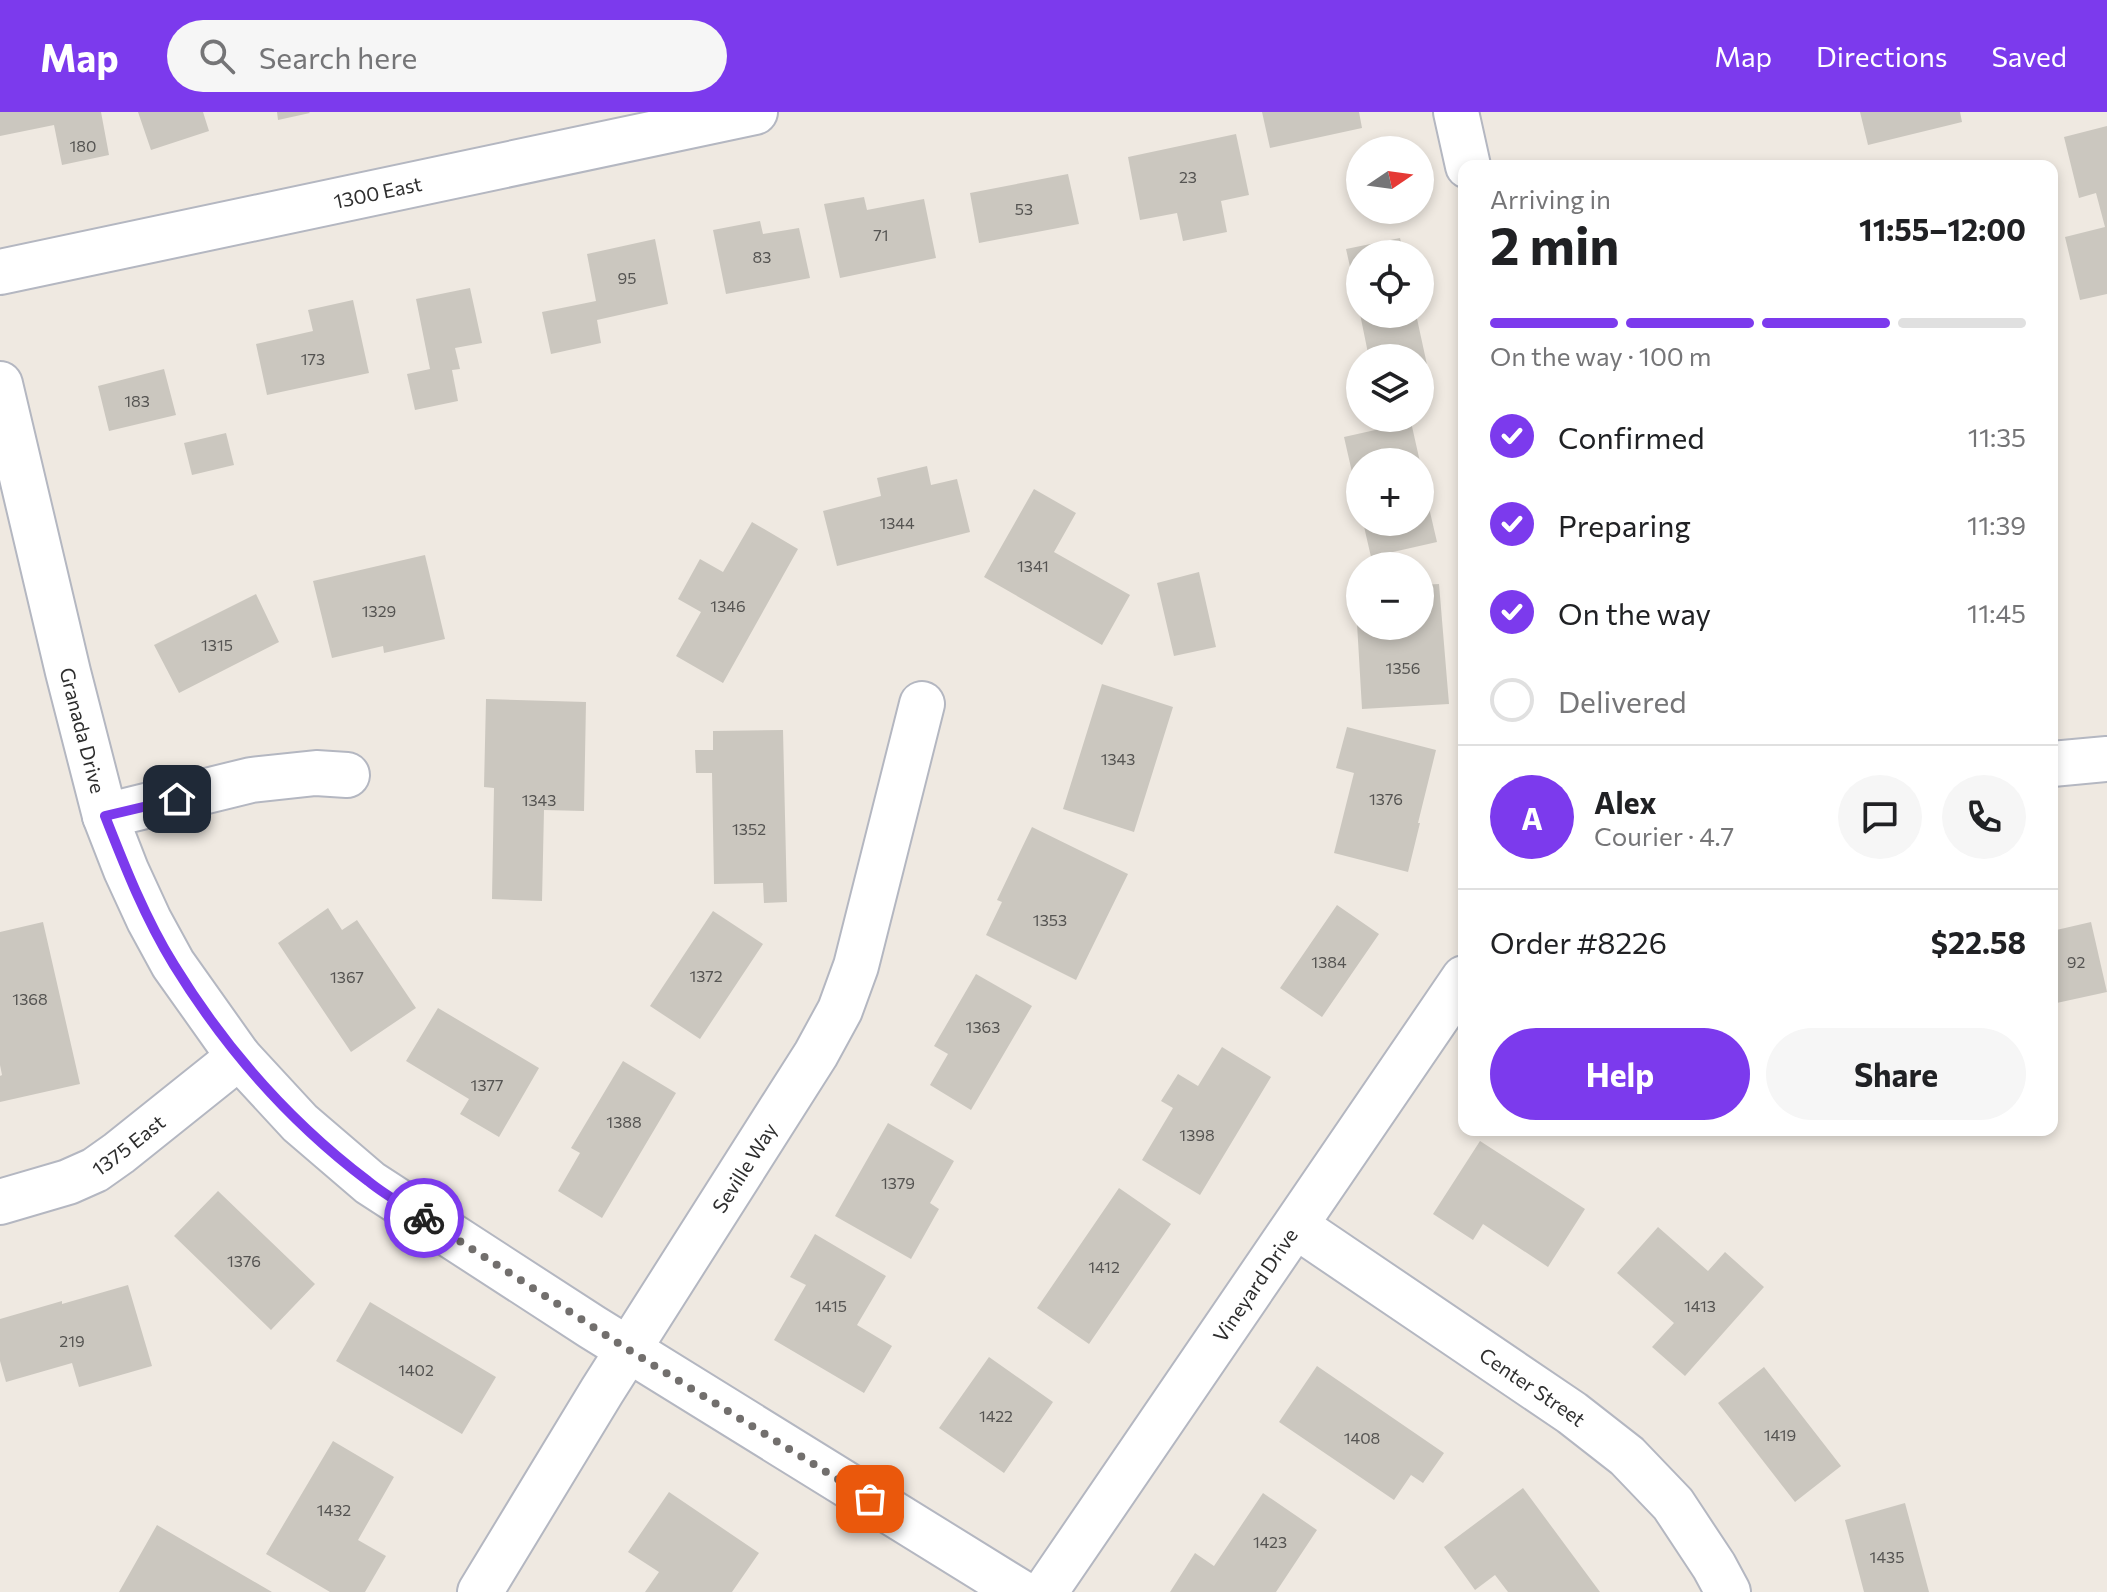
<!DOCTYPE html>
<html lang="en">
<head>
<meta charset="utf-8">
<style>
  body { margin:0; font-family:Commissioner,sans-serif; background:#f6f6f6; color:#202124; height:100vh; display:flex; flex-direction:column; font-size:30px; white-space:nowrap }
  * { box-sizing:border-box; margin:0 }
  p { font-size:26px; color:#757577 }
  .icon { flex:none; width:44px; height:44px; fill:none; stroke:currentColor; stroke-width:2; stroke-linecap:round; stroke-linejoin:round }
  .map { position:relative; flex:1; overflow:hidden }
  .side { position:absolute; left:1458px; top:48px; width:600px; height:976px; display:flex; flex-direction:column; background:#fff; border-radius:16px; box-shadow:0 4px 12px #0003 }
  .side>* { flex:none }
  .needle { width:52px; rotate:77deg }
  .tools { position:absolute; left:1346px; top:24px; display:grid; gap:16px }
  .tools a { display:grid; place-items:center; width:88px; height:88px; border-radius:50%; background:#fff; box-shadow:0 4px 12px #0003; font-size:40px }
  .pin { position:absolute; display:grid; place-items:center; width:68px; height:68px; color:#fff; margin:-34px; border-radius:16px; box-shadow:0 4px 12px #0006 }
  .courier { position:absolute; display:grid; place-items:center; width:80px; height:80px; margin:-40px; border:6px solid #7c3aed; border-radius:50%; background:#fff; color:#222; box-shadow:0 2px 10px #0007 }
  .summary em { font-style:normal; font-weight:700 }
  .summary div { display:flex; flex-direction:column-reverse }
  .summary { display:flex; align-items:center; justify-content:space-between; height:136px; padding:0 32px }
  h1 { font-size:52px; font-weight:700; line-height:60px }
  .bar { display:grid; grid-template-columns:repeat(4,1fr); gap:12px 8px; align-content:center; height:96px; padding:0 32px }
  .bar i { height:10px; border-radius:6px; background:#e0e0e0 }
  .bar .selected { background:#7c3aed }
  .bar p { grid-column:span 4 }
  .line { display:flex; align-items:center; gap:20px; padding:0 32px; border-top:2px solid #e0e0e0 }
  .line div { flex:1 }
  .round { display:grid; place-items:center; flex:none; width:84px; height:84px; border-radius:42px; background:#f6f6f6 }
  ol { padding:0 32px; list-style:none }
  li { display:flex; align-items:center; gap:24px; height:88px }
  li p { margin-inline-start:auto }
  li .icon { padding:8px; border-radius:50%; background:#7c3aed; color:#fff; stroke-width:4 }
  li:last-child { color:#757577 }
  li i { width:44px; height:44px; border:4px solid #e0e0e0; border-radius:50% }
  .action { display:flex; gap:16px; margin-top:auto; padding:16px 32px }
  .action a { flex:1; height:92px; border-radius:48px; background:#7c3aed; color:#fff; font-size:32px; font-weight:700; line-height:92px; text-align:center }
  .action a+a { background:#f6f6f6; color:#202124 }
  header { display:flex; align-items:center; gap:48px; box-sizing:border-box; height:112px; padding:0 40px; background:#7c3aed; color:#fff }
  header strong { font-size:38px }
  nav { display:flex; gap:44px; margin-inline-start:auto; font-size:28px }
  .search { width:560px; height:72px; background:#f6f6f6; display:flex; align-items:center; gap:20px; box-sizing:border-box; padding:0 28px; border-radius:44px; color:#757577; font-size:30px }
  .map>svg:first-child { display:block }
  .building { fill:#cbc7bf }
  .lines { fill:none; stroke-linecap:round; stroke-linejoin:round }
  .minor-casing { stroke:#b4b7c1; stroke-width:48 }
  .minor { stroke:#fff; stroke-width:44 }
  .done { stroke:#726f6d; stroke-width:8; stroke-dasharray:0 14.4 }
  .route { stroke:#7c3aed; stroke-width:10 }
  .labels { text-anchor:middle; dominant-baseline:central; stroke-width:6; stroke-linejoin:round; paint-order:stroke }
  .number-label { font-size:16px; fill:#555452 }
  .street-label { font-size:20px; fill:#2e2e2e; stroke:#fff }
</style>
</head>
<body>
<header>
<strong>Map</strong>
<div class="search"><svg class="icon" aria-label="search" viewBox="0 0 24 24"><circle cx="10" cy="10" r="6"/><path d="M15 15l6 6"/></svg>Search here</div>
<nav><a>Map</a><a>Directions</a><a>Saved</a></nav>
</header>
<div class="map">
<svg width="2107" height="1480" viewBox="0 0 2107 1480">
  <rect width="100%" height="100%" fill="#efe9e1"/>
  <path class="building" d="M 0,0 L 101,0 L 109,43 L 62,53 L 54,13 L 0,24 Z
    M 138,0 L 203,0 L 209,19 L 151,38 Z
    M 277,0 L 309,0 L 310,1 L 278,8 Z
    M 1262,0 L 1359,0 L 1362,16 L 1270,36 Z
    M 1860,0 L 1960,0 L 1962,10 L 1868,33 Z
    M 2107,14 L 2107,182 L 2080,188 L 2065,125 L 2105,115 L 2096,81 L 2079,86 L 2064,25 Z
    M 1236,22 L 1249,83 L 1221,89 L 1227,120 L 1183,129 L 1177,101 L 1140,108 L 1128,45 Z
    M 1068,62 L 1079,112 L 979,131 L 970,81 Z
    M 864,85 L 867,98 L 924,87 L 936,146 L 840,166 L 824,92 Z
    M 760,109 L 763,122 L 799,116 L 810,166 L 726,182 L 713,118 Z
    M 1400,126 L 1404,142 L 1360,142 L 1359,195 L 1346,137 Z
    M 655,127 L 668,192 L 597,208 L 601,231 L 551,242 L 542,200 L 596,189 L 587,142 Z
    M 470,176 L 482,231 L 455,236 L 460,257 L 452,258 L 458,289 L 415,298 L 407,262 L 430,257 L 416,187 Z
    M 353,188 L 369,261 L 267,283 L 256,232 L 313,219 L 308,198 Z
    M 1360,202 L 1416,202 L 1429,262 L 1420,264 L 1420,246 L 1369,246 Z
    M 164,257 L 176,303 L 109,319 L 98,274 Z
    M 1411,310 L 1420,350 L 1360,350 L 1359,391 L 1344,325 Z
    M 226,321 L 234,353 L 192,363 L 184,331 Z
    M 927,354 L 931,373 L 957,367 L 970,420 L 837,454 L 823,399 L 881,384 L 877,366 Z
    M 1420,357 L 1437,430 L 1371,445 L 1363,410 L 1420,410 Z
    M 1034,377 L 1076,401 L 1054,440 L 1130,483 L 1102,533 L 984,465 Z
    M 752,410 L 798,437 L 723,571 L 676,544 L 701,500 L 678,487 L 700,447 L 723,460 Z
    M 425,443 L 445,527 L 384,541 L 383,534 L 332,546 L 313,469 Z
    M 1199,460 L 1216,535 L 1174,544 L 1157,471 Z
    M 1439,472 L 1449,592 L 1362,597 L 1355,477 L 1360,477 L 1360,514 L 1420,514 L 1420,473 Z
    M 256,482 L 279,530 L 179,581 L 154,533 Z
    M 1102,572 L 1173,595 L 1134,720 L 1063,697 Z
    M 486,587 L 586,590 L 584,699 L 544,698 L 542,789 L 492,787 L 494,676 L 484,675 Z
    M 1347,615 L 1436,638 L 1418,711 L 1420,711 L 1408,760 L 1334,741 L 1354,661 L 1336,656 Z
    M 783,618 L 787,790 L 764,791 L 763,771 L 714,772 L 712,661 L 696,661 L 695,638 L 713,638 L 713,619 Z
    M 1032,715 L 1128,762 L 1076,868 L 986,823 L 1002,790 L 997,788 Z
    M 1337,793 L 1379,822 L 1322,905 L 1280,876 Z
    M 328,796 L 342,818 L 357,808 L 416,896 L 351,940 L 278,831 Z
    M 713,799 L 763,832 L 700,927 L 650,894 Z
    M 43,810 L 80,972 L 0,990 L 0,964 L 2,963 L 0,953 L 0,820 Z
    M 2091,810 L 2107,880 L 2052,892 L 2052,819 Z
    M 976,862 L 1032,894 L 971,998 L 930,973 L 948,942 L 934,934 Z
    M 438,896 L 539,956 L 499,1025 L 460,1002 L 469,987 L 406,949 Z
    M 1222,935 L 1271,965 L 1200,1083 L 1142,1048 L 1173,996 L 1161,989 L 1178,962 L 1198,974 Z
    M 623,949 L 676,981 L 602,1106 L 558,1079 L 580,1041 L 571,1036 Z
    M 888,1011 L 954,1049 L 930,1091 L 939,1097 L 911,1147 L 835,1104 Z
    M 1480,1029 L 1585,1097 L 1548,1155 L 1483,1112 L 1473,1128 L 1433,1102 Z
    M 1119,1076 L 1171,1112 L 1089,1232 L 1037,1196 Z
    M 218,1079 L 315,1172 L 271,1218 L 174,1124 Z
    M 1658,1115 L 1708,1159 L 1725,1140 L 1764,1175 L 1685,1264 L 1652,1235 L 1674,1211 L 1617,1161 Z
    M 815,1122 L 886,1164 L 857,1213 L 892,1234 L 864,1281 L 774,1228 L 806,1173 L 790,1165 Z
    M 128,1173 L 152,1254 L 79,1275 L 72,1251 L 6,1270 L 0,1249 L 0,1207 L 62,1189 L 62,1192 Z
    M 370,1190 L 496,1265 L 462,1322 L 336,1249 Z
    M 989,1245 L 1053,1290 L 1004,1361 L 939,1316 Z
    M 1317,1254 L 1444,1341 L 1423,1371 L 1411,1363 L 1394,1388 L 1279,1310 Z
    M 1764,1255 L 1841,1354 L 1795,1390 L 1718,1291 Z
    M 333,1329 L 394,1365 L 358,1428 L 386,1444 L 365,1480 L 330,1480 L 266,1442 Z
    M 1523,1376 L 1600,1480 L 1508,1480 L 1495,1463 L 1475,1478 L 1444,1435 Z
    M 669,1380 L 759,1441 L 732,1480 L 645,1480 L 659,1460 L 628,1440 Z
    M 1263,1381 L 1317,1418 L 1276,1480 L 1170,1480 L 1195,1441 L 1214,1454 Z
    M 1905,1391 L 1929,1480 L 1864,1480 L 1845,1408 Z
    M 157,1413 L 272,1480 L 119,1480 Z"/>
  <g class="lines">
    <defs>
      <g id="minor">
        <path d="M 1456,0 L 1468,54"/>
        <path id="s1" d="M 0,160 L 755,0"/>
        <path id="s2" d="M 0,272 L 68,560 L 105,704 L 126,758 L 149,808 L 173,852 L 239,945 L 300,1011 L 370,1071 L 592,1215 L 1020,1480"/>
        <path d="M 2052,652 L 2107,647"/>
        <path d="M 105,704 L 251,668 L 316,661 L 347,663"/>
        <path id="s3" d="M 0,1090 L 68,1070 L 95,1058 L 119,1041 L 239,945"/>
        <path id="s4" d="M 1296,1114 L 1572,1301 L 1627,1344 L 1673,1392 L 1714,1454 L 1728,1480"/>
        <path id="s5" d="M 480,1480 L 602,1279 L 816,942 L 840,898 L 856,854 L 922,592"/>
        <path id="s6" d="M 1045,1480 L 1464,866"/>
      </g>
    </defs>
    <use href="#minor" class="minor-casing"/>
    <use href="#minor" class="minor"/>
  </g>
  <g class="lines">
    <path class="done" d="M 424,1106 L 629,1238 L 870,1387"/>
    <path class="route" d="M 177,687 L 105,704 C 125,755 145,806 174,853 C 225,936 290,1010 368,1069 C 385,1083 405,1094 424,1106"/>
  </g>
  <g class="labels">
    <g class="number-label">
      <text x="83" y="33">180</text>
      <text x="1188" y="64">23</text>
      <text x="1024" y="96">53</text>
      <text x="881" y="122">71</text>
      <text x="762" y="144">83</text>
      <text x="627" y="165">95</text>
      <text x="313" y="246">173</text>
      <text x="137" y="288">183</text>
      <text x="897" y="410">1344</text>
      <text x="1033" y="453">1341</text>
      <text x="728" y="493">1346</text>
      <text x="379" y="498">1329</text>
      <text x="217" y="532">1315</text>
      <text x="1403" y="555">1356</text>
      <text x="1118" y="646">1343</text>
      <text x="1386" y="686">1376</text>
      <text x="539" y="687">1343</text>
      <text x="749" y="716">1352</text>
      <text x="1050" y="807">1353</text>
      <text x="1329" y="849">1384</text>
      <text x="2076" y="849">92</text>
      <text x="706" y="863">1372</text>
      <text x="347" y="864">1367</text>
      <text x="30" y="886">1368</text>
      <text x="983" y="914">1363</text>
      <text x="487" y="972">1377</text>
      <text x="624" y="1009">1388</text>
      <text x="1197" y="1022">1398</text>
      <text x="898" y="1070">1379</text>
      <text x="244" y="1148">1376</text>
      <text x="1104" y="1154">1412</text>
      <text x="831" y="1193">1415</text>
      <text x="1700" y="1193">1413</text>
      <text x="72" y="1228">219</text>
      <text x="416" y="1257">1402</text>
      <text x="996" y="1303">1422</text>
      <text x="1780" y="1322">1419</text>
      <text x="1362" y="1325">1408</text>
      <text x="334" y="1397">1432</text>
      <text x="1270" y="1429">1423</text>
      <text x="1887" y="1444">1435</text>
    </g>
    <g class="street-label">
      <text stroke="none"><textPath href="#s1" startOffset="386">1300 East</textPath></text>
      <text stroke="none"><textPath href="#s2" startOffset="356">Granada Drive</textPath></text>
      <text stroke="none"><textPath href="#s3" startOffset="142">1375 East</textPath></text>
      <text stroke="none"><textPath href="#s5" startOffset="500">Seville Way</textPath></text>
      <text stroke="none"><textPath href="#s6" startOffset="372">Vineyard Drive</textPath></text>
      <text stroke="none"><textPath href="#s4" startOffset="286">Center Street</textPath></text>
    </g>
  </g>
</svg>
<div class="tools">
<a><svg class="needle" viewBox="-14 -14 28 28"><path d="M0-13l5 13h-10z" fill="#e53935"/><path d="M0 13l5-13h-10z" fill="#757577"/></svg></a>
<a><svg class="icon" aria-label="locate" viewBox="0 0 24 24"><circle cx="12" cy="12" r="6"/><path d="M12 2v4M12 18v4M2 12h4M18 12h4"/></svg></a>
<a><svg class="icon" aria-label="layers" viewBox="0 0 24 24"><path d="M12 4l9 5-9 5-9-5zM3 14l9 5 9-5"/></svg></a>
<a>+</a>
<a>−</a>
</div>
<div class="pin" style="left:870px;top:1387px;background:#ea580c"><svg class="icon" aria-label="bag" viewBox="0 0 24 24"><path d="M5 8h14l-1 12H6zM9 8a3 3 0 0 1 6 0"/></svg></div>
<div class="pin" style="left:177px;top:687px;background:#1f2937"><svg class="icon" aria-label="home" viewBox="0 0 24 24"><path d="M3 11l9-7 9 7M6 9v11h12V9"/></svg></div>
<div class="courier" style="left:424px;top:1106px"><svg class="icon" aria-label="bike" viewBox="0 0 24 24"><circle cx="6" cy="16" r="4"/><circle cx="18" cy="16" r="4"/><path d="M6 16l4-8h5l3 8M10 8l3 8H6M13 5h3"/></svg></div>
<section class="side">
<div class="summary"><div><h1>2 min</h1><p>Arriving in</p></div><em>11:55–12:00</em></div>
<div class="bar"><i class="selected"></i><i class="selected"></i><i class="selected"></i><i></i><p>On the way · 100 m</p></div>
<ol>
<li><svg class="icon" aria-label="check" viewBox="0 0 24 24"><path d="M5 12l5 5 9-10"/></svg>Confirmed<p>11:35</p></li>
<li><svg class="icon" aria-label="check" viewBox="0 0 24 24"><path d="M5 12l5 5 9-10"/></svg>Preparing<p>11:39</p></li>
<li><svg class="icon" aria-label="check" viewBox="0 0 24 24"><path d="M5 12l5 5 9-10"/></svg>On the way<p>11:45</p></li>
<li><i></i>Delivered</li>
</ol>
<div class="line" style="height:144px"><b class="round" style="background:#7c3aed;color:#fff">A</b><div><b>Alex</b><p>Courier · 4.7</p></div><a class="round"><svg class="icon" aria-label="chat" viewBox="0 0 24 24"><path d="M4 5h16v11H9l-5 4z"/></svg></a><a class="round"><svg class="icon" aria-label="phone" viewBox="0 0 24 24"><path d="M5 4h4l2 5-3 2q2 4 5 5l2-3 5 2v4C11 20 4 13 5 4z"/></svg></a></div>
<div class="line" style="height:104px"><div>Order #8226</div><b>$22.58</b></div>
<div class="action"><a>Help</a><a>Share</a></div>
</section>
</div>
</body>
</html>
